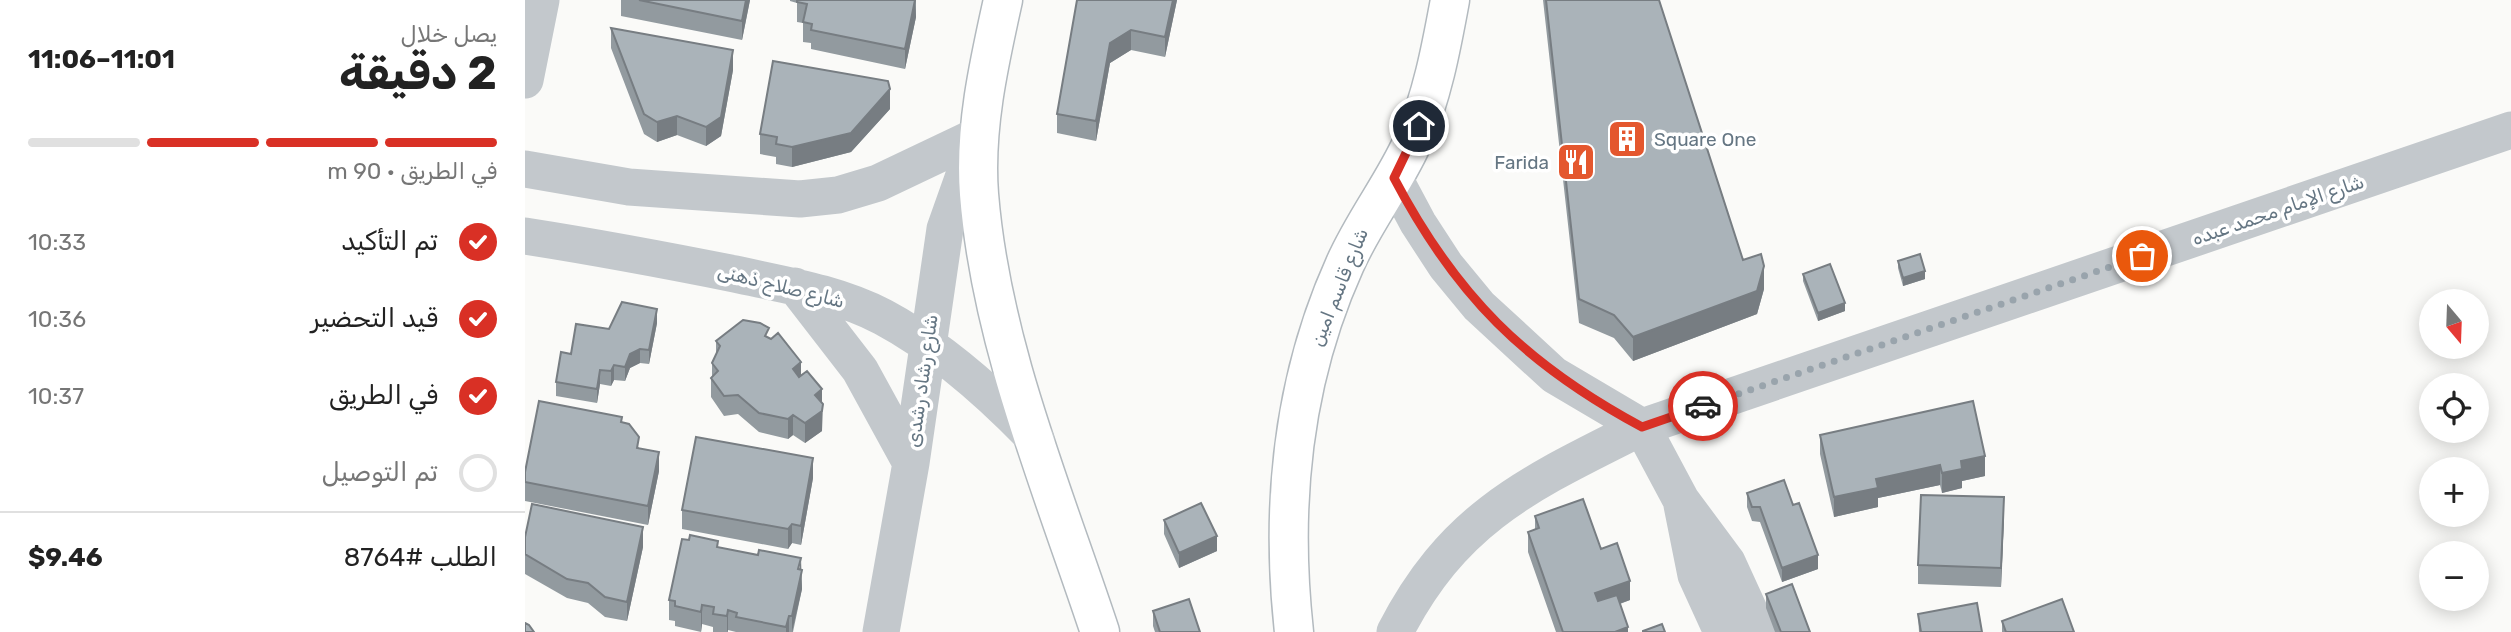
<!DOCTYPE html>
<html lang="ar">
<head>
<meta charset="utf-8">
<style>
  body { margin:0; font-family:Rubik,"Noto Naskh Arabic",sans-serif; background:#f2f2f2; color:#222; direction:rtl; height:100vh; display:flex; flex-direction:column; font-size:26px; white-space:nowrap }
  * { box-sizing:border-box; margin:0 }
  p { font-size:23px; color:#767676 }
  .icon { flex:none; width:38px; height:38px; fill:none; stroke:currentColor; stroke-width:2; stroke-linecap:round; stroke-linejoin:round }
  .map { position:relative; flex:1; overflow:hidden; direction:ltr }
  .sheet { display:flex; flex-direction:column; background:#fff; width:525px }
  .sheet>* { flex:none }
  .needle { width:46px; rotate:161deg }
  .tools { position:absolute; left:1894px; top:289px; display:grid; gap:14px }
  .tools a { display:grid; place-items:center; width:70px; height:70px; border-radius:50%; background:#fff; box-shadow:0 4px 18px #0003; font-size:35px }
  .pin { position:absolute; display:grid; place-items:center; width:60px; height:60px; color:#fff; margin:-30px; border:4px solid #fff; border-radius:50%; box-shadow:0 2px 7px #0007 }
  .courier { position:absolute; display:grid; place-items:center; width:70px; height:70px; margin:-35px; border:5px solid #d93025; border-radius:50%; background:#fff; color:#222; box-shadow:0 2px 9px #0007 }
  .headline em { font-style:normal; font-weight:700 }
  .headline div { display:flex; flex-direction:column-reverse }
  .headline { display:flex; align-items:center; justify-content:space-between; height:119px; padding:0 28px }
  h1 { font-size:46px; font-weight:700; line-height:52px }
  .bar { display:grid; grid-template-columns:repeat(4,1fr); gap:10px 7px; align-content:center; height:84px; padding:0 28px }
  .bar i { height:9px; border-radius:5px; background:#e0e0e0 }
  .bar .on { background:#d93025 }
  .bar p { grid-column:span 4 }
  .line { display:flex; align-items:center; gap:18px; padding:0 28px; border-top:2px solid #e0e0e0 }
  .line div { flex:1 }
  ol { padding:0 28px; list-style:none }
  li { display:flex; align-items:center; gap:21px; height:77px }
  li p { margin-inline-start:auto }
  li .icon { padding:7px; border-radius:50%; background:#d93025; color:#fff; stroke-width:4 }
  li:last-child { color:#767676 }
  li i { width:38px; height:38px; border:4px solid #e0e0e0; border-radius:50% }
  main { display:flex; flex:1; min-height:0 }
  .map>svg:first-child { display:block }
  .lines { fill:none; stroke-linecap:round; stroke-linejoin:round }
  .secondary-casing { stroke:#b3babf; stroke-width:41 }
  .street { stroke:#c3c8cc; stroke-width:37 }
  .secondary { stroke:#fff; stroke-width:38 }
  .wall { fill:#929a9f }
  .shaded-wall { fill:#777d82 }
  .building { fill:#aab3b9; stroke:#777d82; stroke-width:2 }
  .done { stroke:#99a4ac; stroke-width:7; stroke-dasharray:0 12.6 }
  .route { stroke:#d93025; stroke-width:9 }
  .labels { text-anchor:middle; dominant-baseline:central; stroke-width:7; stroke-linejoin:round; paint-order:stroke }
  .poi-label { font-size:19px; fill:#657683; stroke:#fff; text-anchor:start }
  .street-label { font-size:19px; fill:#657683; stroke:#fff }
</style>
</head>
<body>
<main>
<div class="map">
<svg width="1986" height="632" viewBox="0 0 1986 632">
  <rect width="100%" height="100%" fill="#fafaf8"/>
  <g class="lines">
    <defs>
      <path id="secondary" d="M 478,0 C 464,63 449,129 454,194 C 466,344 528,490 575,632
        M 769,632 C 755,505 767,381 820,264 C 839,221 868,185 887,143 C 907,97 916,49 925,0"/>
    </defs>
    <use href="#secondary" class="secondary-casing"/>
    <path class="street" d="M 0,80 L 16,0
      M 0,169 L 104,187 L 275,199 L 313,195 L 353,183 L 454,135
      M 869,178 L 893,223 L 921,266 L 954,306 L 1029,375 L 1117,427 L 1156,500 L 1202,562 L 1234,632
      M 0,236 C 70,247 140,260 210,274 C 260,285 312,293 358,317 C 416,348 466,393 511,440
      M 270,286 L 335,370 L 386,463
      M 1157,505 L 1171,575 L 1197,632
      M 356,632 L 386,463 L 420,229 L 453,136
      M 870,632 C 930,515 1006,483 1117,427 L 1986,130"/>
    <use href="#secondary" class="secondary"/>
  </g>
  <path class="wall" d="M 96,0 L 225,0 L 217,40 L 96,16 Z
    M 265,0 L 391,0 L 391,17 L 380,69 L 286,49 L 286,43 L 278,42 L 278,23 L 272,22 L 272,3 L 265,1 Z
    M 552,0 L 652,0 L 640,57 L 606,50 L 585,63 L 571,141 L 532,133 L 532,114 Z
    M 1018,0 L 1134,0 L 1218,260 L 1239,289 L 1232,314 L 1108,361 L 1089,338 L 1054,323 Z
    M 86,28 L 208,70 L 196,136 L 181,146 L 152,135 L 132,142 L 119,134 L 86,48 Z
    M 365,109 L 326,152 L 267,167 L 251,164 L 251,157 L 235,154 L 235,134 Z
    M 1373,261 L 1400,279 L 1378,286 L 1373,268 Z
    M 1278,274 L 1320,311 L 1293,321 L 1278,281 Z
    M 132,323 L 124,364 L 115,363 L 105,368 L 100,381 L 89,380 L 86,386 L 75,384 L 72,403 L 31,396 L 31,382 L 46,354 L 84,329 Z
    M 244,338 L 276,376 L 297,403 L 297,431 L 280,443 L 268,435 L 263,439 L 234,432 L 213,414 L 199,416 L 186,397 L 186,378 L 187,376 L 187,363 L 191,355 L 191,341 Z
    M 97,422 L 114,448 L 134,471 L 123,525 L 0,501 L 0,472 Z
    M 1295,435 L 1460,476 L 1437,481 L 1437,488 L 1417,493 L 1415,485 L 1353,498 L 1353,507 L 1309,517 L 1295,454 Z
    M 288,478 L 276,545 L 267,543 L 263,549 L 157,529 L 157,510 Z
    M 1222,493 L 1268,505 L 1293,569 L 1257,582 L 1235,522 L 1227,521 L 1222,507 Z
    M 1010,516 L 1076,549 L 1105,600 L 1095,604 L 1103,632 L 1031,632 L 1003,552 L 1003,532 L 1010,530 Z
    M 1479,517 L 1476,587 L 1393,584 L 1393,565 Z
    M 639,520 L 692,551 L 654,568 L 639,534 Z
    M 0,537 L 118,547 L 102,621 L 80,617 L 63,603 L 42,598 L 0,574 Z
    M 193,548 L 276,569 L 277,589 L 268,632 L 211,632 L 203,630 L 203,632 L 188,632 L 188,627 L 177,624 L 176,632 L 150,626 L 150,621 L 144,620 L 144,600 Z
    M 1241,594 L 1285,632 L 1250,632 L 1241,608 Z
    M 628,611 L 675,632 L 630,632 L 628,626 Z
    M 1393,614 L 1457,632 L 1394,632 Z
    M 1477,621 L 1549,632 L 1477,632 Z"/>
  <path class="shaded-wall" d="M 221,0 L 225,0 L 217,40 L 217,21 Z
    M 390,0 L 391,17 L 380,69 L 380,49 Z
    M 648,0 L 652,0 L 640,57 L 640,37 Z
    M 606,30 L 606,50 L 585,63 L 571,141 L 571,121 L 585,43 Z
    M 208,50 L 208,70 L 196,136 L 181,146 L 181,127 Z
    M 365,89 L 365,109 L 326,152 L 267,167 L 267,147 Z
    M 152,116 L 152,135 L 132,142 L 132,122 Z
    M 1239,266 L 1239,289 L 1232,314 L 1108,361 L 1108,337 Z
    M 1400,271 L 1400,279 L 1378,286 L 1378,278 Z
    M 1320,303 L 1320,311 L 1293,321 L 1293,313 Z
    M 132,309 L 132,323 L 124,364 L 124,350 Z
    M 115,349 L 115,363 L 105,368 L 100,381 L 100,367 L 105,354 Z
    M 276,362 L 276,382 L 268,369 Z
    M 89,365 L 89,380 L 86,386 L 86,371 Z
    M 75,370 L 75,384 L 72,403 L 72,389 Z
    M 297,389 L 297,409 L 290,395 Z
    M 298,404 L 297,431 L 280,443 L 280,423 Z
    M 268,415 L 268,435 L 263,439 L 263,419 Z
    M 134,452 L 134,471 L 123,525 L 123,506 Z
    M 1460,456 L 1460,476 L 1437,481 L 1437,488 L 1417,493 L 1417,473 L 1436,461 Z
    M 288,458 L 288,478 L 276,545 L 276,526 Z
    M 1415,465 L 1415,485 L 1353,498 L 1353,507 L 1309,517 L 1309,497 L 1351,479 Z
    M 1479,497 L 1479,517 L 1476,587 L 1476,568 Z
    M 267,524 L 267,543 L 263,549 L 263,529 Z
    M 118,527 L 118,547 L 102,621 L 102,602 Z
    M 692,536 L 692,551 L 654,568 L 654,553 Z
    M 1293,555 L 1293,569 L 1257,582 L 1257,568 Z
    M 276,558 L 277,589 L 267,632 L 267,616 Z
    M 1105,581 L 1105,600 L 1070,612 L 1070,593 Z
    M 177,605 L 177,624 L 176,632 L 176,612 Z
    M 203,610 L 203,630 L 202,632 L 202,616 Z
    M 264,616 L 264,632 L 261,632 L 261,627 Z
    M 1103,627 L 1103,632 L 1090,632 Z"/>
  <path class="building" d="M 114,0 L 221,0 L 217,21 Z
    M 272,0 L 390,0 L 380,49 L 286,30 L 287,24 L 278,22 L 282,4 L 272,2 Z
    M 552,0 L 648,0 L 640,37 L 606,30 L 585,43 L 571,121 L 532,114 Z
    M 1021,0 L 1134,0 L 1218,260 L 1236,254 L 1239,266 L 1232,291 L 1108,337 L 1089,315 L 1054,299 Z
    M 86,28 L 208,50 L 196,117 L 181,127 L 152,116 L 132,122 L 119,114 Z
    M 248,61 L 363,81 L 365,89 L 326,133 L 267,147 L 251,144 L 252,137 L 235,134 Z
    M 1395,254 L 1400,271 L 1378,278 L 1373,261 Z
    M 1305,264 L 1320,303 L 1293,313 L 1278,274 Z
    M 97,302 L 132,309 L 124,350 L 115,349 L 105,354 L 100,367 L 89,365 L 86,371 L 75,370 L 72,389 L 31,382 L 36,352 L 46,354 L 51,324 L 84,329 Z
    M 218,320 L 235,323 L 244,328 L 240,336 L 246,339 L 253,333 L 276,362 L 268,369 L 274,377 L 282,371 L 297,389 L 290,395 L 298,404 L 297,411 L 280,423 L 268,415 L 263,419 L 234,413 L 213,395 L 199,396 L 186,378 L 193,371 L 187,363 L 195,346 L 191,341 Z
    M 14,401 L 97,417 L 96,422 L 104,424 L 114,437 L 112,448 L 134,452 L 123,506 L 0,482 L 0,472 Z
    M 1448,401 L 1460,456 L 1436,461 L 1437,469 L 1417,473 L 1415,465 L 1351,479 L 1353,488 L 1309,497 L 1295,435 Z
    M 171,437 L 288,458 L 276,526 L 267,524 L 263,529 L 157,510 Z
    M 1259,480 L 1268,505 L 1274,503 L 1293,555 L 1257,568 L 1235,507 L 1227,507 L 1222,493 Z
    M 1396,495 L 1479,497 L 1476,568 L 1393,565 Z
    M 1058,499 L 1076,549 L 1092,543 L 1105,581 L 1070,593 L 1073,601 L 1092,595 L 1103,627 L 1090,632 L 1038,632 L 1003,532 L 1014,528 L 1010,516 Z
    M 676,503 L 692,536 L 654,553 L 639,520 Z
    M 7,504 L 118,527 L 102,602 L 80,597 L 63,583 L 42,579 L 0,554 L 0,537 Z
    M 165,535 L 193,541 L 192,547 L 233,555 L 234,550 L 276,558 L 273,569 L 277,570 L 267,616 L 264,616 L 261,627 L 211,617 L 212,613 L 203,610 L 202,616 L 188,614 L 189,607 L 177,605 L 176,612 L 150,606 L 150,601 L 144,600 L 157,539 L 164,540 Z
    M 1267,584 L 1285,632 L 1256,632 L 1241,594 Z
    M 664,599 L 675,632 L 635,632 L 628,611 Z
    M 1537,599 L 1549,632 L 1481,632 L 1477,621 Z
    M 1452,603 L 1457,632 L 1396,632 L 1393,614 Z
    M 0,623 L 4,625 L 9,632 L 0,632 Z
    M 1137,624 L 1140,632 L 1118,632 L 1118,631 Z"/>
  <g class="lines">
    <path class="done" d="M 1178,406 L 1617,256"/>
    <path class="route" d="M 894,126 L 869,178 C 931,296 1000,364 1117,427 L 1178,406"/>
  </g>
  <defs>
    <symbol id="building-square" viewBox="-11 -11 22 22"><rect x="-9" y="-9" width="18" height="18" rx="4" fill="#e4572e" stroke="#fff"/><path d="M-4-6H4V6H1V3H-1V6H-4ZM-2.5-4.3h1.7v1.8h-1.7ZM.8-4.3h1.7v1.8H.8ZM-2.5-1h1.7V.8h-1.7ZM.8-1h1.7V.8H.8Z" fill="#fff"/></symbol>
    <symbol id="restaurant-square" viewBox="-11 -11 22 22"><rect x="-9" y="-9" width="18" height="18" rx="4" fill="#e4572e" stroke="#fff"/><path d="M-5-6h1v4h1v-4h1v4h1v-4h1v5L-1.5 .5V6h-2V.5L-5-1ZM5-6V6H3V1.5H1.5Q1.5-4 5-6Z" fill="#fff"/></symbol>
  </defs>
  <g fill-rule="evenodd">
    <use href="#building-square" x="1080" y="117" width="44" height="44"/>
    <use href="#restaurant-square" x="1029" y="140" width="44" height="44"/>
  </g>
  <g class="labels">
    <g class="poi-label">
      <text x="1129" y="139">Square One</text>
      <text x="1024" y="162" text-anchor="end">Farida</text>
    </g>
    <g class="street-label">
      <text transform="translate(1753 210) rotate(-19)">شارع الإمام محمد عبده</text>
      <text transform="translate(256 286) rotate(14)">شارع صلاح ذهنى</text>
      <text transform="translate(814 287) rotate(-68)">شارع قاسم امين</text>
      <text transform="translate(397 381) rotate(-82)">شارع رشاد رشدى</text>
    </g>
  </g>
</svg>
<div class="tools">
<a><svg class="needle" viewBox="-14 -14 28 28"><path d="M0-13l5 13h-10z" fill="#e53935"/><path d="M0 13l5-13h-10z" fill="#767676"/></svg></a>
<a><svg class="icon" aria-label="locate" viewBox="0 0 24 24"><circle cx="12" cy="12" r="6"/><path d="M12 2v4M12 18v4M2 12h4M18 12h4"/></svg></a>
<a>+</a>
<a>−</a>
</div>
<div class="pin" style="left:1617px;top:256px;background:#ea580c"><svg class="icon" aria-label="bag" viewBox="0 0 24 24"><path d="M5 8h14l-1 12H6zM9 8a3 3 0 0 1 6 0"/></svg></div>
<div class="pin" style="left:894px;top:126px;background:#1f2937"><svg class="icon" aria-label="home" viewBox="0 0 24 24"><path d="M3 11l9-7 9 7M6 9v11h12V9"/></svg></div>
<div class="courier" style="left:1178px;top:406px"><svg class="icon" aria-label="car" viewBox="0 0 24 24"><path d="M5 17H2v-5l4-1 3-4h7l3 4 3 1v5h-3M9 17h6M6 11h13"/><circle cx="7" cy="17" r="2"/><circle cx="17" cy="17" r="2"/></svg></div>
</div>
<section class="sheet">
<div class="headline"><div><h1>2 دقيقة</h1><p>يصل خلال</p></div><em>11:01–11:06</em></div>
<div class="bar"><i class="on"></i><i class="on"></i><i class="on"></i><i></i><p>في الطريق · 90 m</p></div>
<ol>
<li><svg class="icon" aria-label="check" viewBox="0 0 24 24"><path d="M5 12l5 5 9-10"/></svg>تم التأكيد<p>10:33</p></li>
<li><svg class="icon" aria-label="check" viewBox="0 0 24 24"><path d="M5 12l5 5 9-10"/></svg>قيد التحضير<p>10:36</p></li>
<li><svg class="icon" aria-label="check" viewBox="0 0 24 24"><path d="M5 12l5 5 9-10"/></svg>في الطريق<p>10:37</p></li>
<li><i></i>تم التوصيل</li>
</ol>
<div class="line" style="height:91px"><div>الطلب #8764</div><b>$9.46</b></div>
</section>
</main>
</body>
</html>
